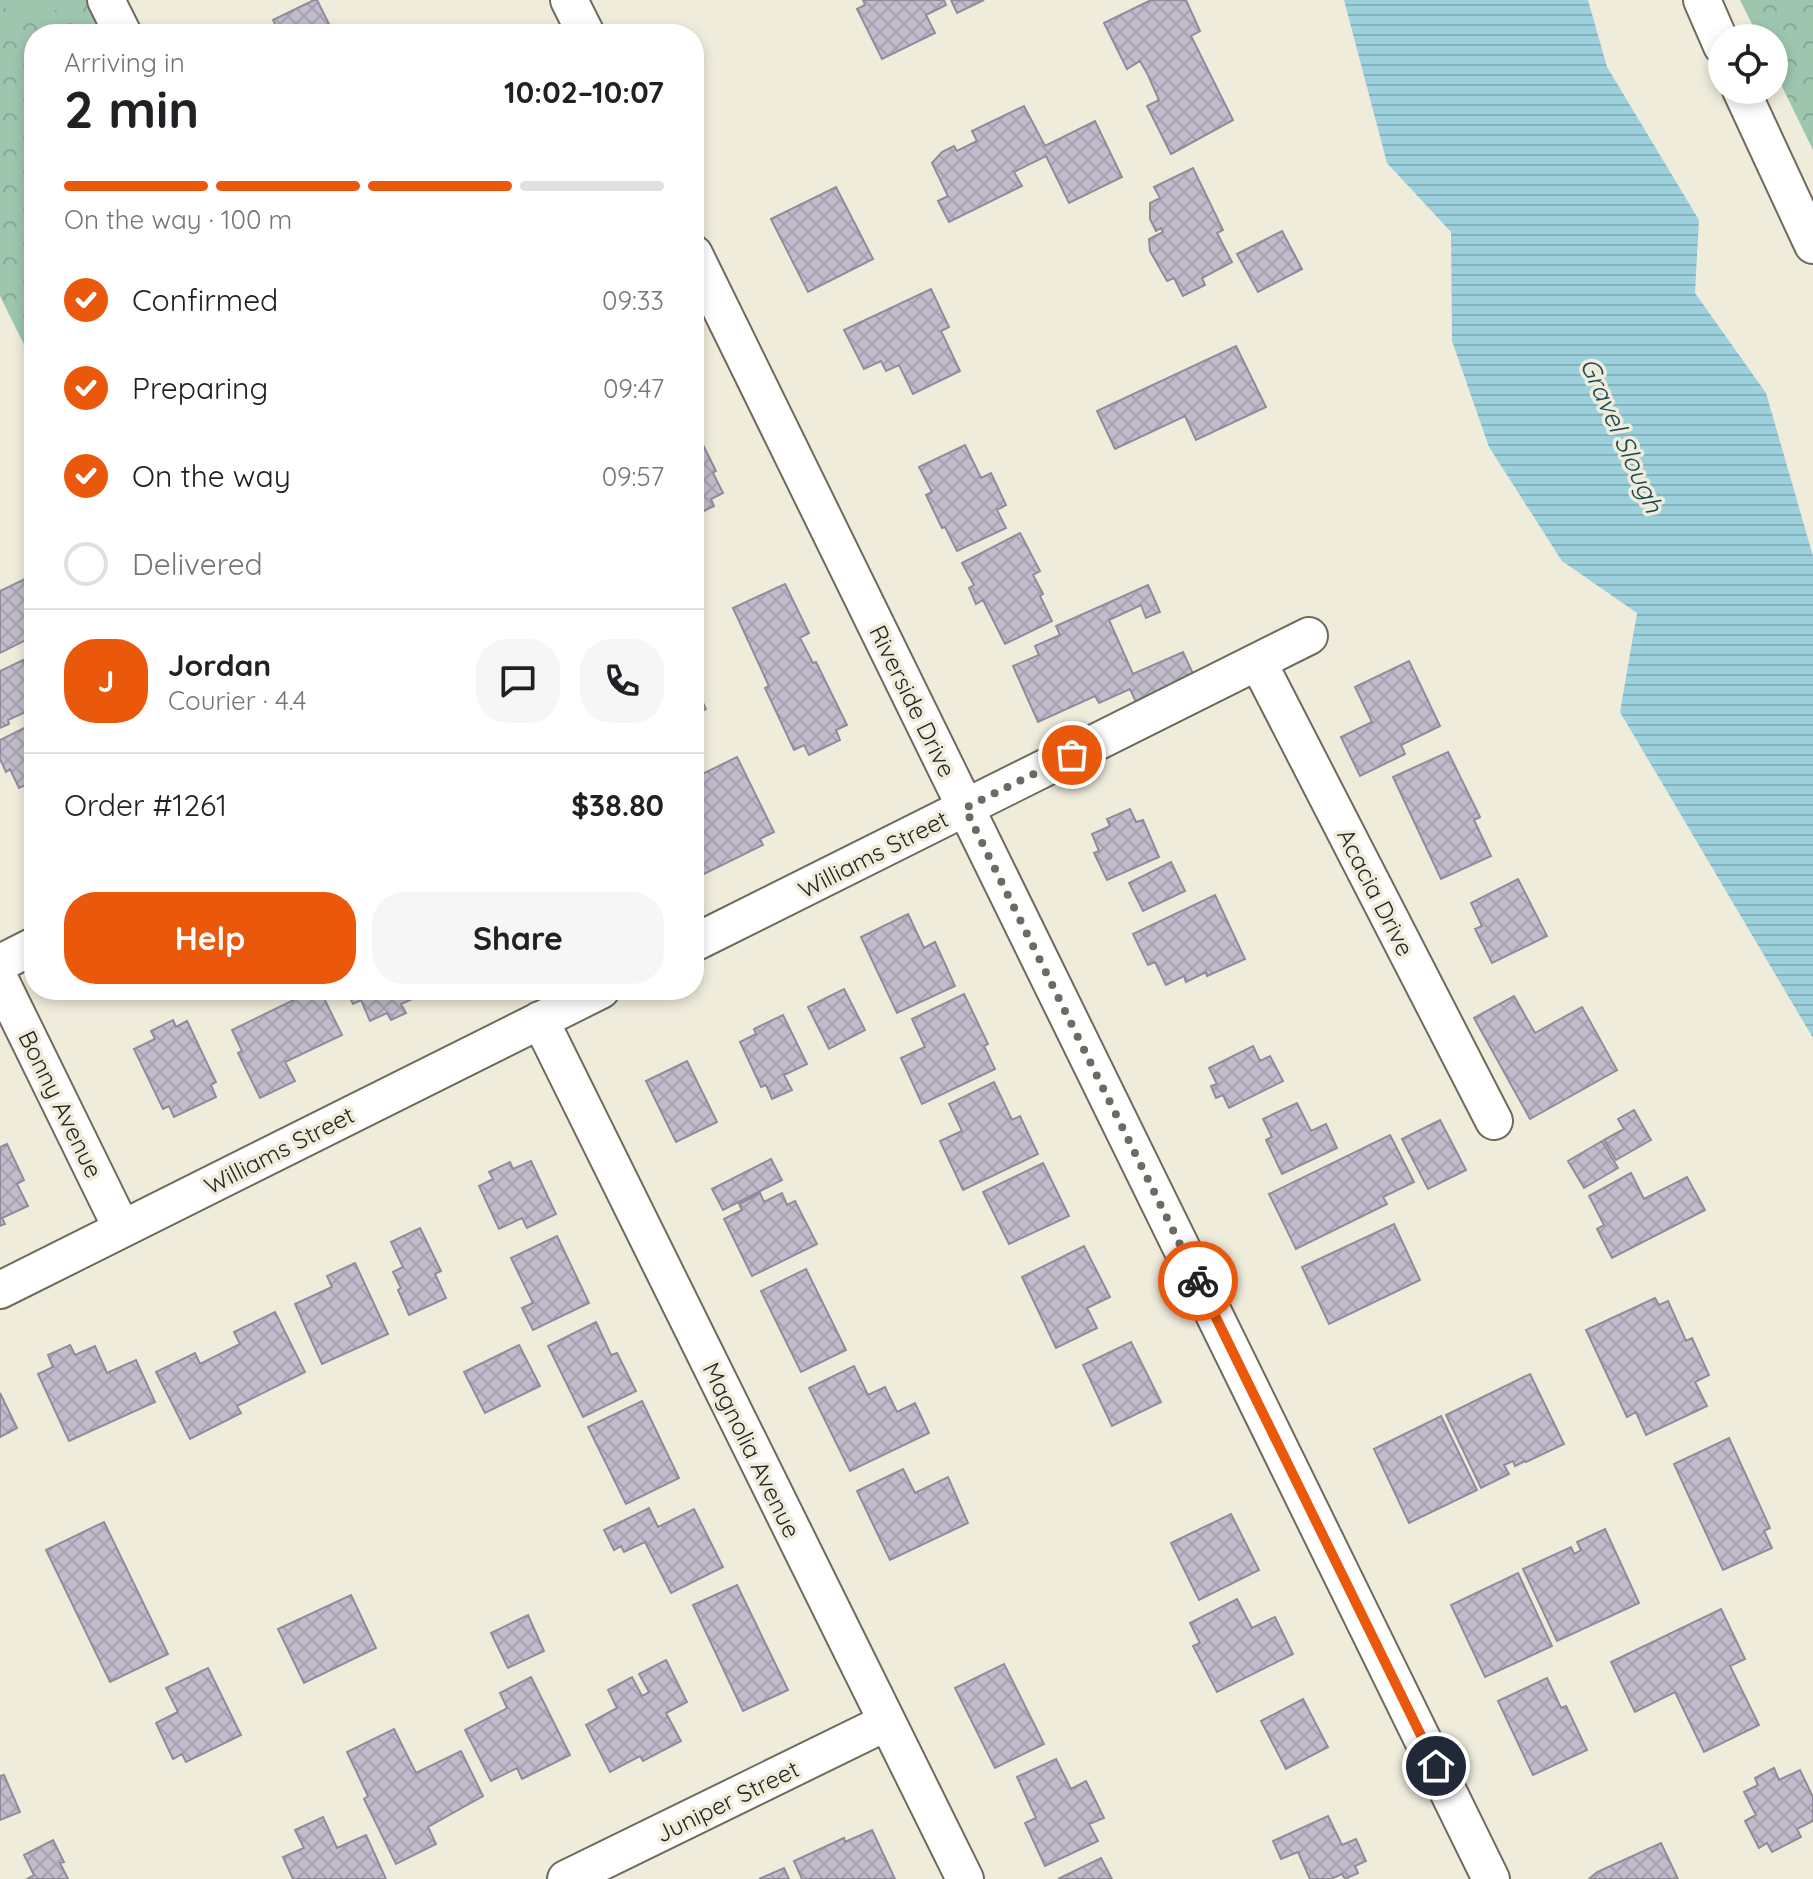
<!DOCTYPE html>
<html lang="en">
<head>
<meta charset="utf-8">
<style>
  body { margin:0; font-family:Quicksand,sans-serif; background:#f6f6f6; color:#202124; height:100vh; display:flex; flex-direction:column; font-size:30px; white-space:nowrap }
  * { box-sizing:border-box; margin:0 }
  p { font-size:26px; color:#757577 }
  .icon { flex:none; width:44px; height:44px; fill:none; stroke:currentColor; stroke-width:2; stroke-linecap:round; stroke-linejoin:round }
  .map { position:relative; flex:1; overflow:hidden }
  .sheet { position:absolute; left:24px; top:24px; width:680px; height:976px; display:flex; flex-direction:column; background:#fff; border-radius:32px; box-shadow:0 4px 12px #0003 }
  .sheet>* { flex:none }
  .buttons { position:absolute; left:1708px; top:24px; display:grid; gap:16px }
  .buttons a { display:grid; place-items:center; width:80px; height:80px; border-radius:50%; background:#fff; box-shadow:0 4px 12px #0003; font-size:40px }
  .pin { position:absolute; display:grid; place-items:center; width:68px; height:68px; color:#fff; margin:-34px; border:4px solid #fff; border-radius:50%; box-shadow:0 2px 8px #0007 }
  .courier { position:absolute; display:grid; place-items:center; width:80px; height:80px; margin:-40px; border:6px solid #ea580c; border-radius:50%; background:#fff; color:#222; box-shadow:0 2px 10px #0007 }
  .head em { font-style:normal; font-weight:700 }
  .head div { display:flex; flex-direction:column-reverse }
  .head { display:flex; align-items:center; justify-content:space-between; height:136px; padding:0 40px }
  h1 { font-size:52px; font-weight:700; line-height:60px }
  .bar { display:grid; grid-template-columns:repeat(4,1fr); gap:12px 8px; align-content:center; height:96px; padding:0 40px }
  .bar i { height:10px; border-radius:6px; background:#e0e0e0 }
  .bar .active { background:#ea580c }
  .bar p { grid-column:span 4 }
  .line { display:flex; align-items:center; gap:20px; padding:0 40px; border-top:2px solid #e0e0e0 }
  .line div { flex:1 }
  .round { display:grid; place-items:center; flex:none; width:84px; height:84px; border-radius:32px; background:#f6f6f6 }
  ol { padding:0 40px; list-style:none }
  li { display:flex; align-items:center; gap:24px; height:88px }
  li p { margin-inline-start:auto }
  li .icon { padding:8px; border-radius:50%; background:#ea580c; color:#fff; stroke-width:4 }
  li:last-child { color:#757577 }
  li i { width:44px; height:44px; border:4px solid #e0e0e0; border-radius:50% }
  .primary-button { display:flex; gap:16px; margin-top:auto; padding:16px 40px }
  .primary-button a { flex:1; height:92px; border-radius:32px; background:#ea580c; color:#fff; font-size:32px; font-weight:700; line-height:92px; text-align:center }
  .primary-button a+a { background:#f6f6f6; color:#202124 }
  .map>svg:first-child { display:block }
  .park { fill:url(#park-crowns) }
  .garden { fill:#9ec5ae }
  .water { fill:url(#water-rules) }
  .building { fill:url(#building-cross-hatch); stroke:#918c9b; stroke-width:2 }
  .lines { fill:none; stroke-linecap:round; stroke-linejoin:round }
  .minor-casing { stroke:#6e6b5d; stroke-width:40 }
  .minor { stroke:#fff; stroke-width:36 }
  .done { stroke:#6c6b61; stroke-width:8; stroke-dasharray:0 14.4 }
  .route { stroke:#ea580c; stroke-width:10 }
  .labels { text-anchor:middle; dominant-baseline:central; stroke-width:7; stroke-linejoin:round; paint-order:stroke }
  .street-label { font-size:24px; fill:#26251f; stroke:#efecdc }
  .water-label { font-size:26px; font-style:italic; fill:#1b4852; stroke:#efecdc }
</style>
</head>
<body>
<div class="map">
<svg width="1813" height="1879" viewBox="0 0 1813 1879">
  <defs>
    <pattern id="park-crowns" width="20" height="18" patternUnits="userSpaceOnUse" patternTransform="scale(2)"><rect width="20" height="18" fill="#9ec5ae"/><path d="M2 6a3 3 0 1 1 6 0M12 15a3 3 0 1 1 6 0" fill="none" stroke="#88a995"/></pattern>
    <pattern id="water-rules" width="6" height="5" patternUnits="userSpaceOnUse" patternTransform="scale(2)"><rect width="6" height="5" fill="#9cd0dc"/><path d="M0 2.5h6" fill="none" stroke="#86b2bc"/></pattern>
    <pattern id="building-cross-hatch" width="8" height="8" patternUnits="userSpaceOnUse" patternTransform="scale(2)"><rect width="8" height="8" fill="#c1bccb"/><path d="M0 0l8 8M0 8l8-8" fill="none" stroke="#a6a1ae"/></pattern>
  </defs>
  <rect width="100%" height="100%" fill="#efecdc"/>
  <path class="park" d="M 0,0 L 106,0 L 123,34 L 34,34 L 34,365 L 0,296 Z
    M 1740,0 L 1813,0 L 1813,150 L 1774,70 L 1774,38 L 1759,38 Z"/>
  <path class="garden" d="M 2,0 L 70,0 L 71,3 L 14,28 Z"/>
  <path class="water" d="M 1344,0 L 1588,0 L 1607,67 L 1699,220 L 1695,293 L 1766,393 L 1813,556 L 1813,1038 L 1620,712 L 1637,613 L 1562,561 L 1489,447 L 1452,341 L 1451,232 L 1387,163 Z"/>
  <path class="building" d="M 314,0 L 317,0 L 333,32 L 328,34 L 280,34 L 273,20 Z
    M 863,0 L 944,0 L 946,5 L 926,15 L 935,33 L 882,59 L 857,9 L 865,5 Z
    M 951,0 L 984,0 L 957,13 Z
    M 1151,0 L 1186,0 L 1200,31 L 1191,36 L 1233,120 L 1171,154 L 1147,106 L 1159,100 L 1148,75 L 1140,61 L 1127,69 L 1104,23 Z
    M 1024,106 L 1045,146 L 1095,121 L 1122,177 L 1069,203 L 1046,156 L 1014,172 L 1022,186 L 949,222 L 938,201 L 948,196 L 932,163 L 942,152 L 954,146 L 957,151 L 977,141 L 972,131 Z
    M 1193,168 L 1223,230 L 1217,233 L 1232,262 L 1202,278 L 1205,285 L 1183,296 L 1174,278 L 1167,281 L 1150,251 L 1149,239 L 1163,232 L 1161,228 L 1156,231 L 1150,219 L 1150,203 L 1160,198 L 1154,187 Z
    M 836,187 L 873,259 L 808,292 L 771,219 Z
    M 1282,231 L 1302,269 L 1258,292 L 1237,254 Z
    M 931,289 L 949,327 L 941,331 L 960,371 L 913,394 L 899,365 L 886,371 L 881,361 L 864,369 L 844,330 Z
    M 1236,346 L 1266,407 L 1196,440 L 1185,416 L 1115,449 L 1097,411 Z
    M 694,437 L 696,441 L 700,439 L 716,471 L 713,473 L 723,493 L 711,499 L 714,506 L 694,516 Z
    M 965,445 L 981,478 L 991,473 L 1006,505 L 997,510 L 1006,528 L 957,551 L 945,527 L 942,528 L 926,495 L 932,492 L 919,467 Z
    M 1020,533 L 1040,571 L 1033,575 L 1043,594 L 1040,596 L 1052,621 L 1005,644 L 983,600 L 976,604 L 969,588 L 974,585 L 962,563 Z
    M 29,577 L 34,586 L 34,636 L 0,653 L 0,591 Z
    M 785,584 L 809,633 L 800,638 L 813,663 L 816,662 L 847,725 L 836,730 L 840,740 L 809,755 L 804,745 L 794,750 L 765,688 L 769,686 L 733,608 Z
    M 1148,585 L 1160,612 L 1146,618 L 1141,605 L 1109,620 L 1133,674 L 1183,652 L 1195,678 L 1137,704 L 1130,689 L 1099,703 L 1095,696 L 1038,722 L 1013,666 L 1039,655 L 1035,646 L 1060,635 L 1056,626 Z
    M 23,660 L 34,684 L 34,708 L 8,720 L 9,724 L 0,728 L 0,671 Z
    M 1409,661 L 1440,726 L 1401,745 L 1405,754 L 1360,776 L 1341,737 L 1372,722 L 1355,687 Z
    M 694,684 L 706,709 L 694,715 Z
    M 34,723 L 34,781 L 19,788 L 10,769 L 6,772 L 0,759 L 0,740 Z
    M 1448,752 L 1480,817 L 1474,820 L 1491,856 L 1441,879 L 1393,777 Z
    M 737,757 L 774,832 L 760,839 L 763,845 L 702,875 L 698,868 L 694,870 L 694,778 Z
    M 1130,809 L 1136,822 L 1143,820 L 1159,857 L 1107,880 L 1094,853 L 1099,851 L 1092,834 L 1110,826 L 1107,819 Z
    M 1171,862 L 1185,891 L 1143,911 L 1129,883 Z
    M 1518,879 L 1547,936 L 1492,963 L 1475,929 L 1482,926 L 1471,903 Z
    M 1215,895 L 1245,959 L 1207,976 L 1206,972 L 1186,982 L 1184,976 L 1166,985 L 1155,962 L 1148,965 L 1133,934 Z
    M 908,914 L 924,948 L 935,942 L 955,986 L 897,1013 L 861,937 Z
    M 844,989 L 865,1030 L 829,1049 L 808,1007 Z
    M 314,990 L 320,990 L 342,1035 L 285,1062 L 295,1081 L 260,1098 L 238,1053 L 242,1051 L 232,1030 Z
    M 346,990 L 416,990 L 419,996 L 401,1004 L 406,1013 L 391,1020 L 387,1013 L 370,1021 L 361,1000 L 353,1004 Z
    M 964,994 L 988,1044 L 984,1046 L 995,1069 L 922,1104 L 901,1058 L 925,1047 L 912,1019 Z
    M 1514,996 L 1535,1033 L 1582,1007 L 1617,1070 L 1530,1119 L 1474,1018 Z
    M 783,1015 L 807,1064 L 784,1075 L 792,1090 L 772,1099 L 766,1085 L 761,1087 L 740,1042 L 756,1034 L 754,1029 Z
    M 173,1020 L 176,1027 L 187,1021 L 216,1082 L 211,1085 L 216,1097 L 174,1117 L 169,1106 L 163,1109 L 134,1049 L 155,1039 L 151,1031 Z
    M 1253,1046 L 1260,1061 L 1270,1056 L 1283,1081 L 1229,1108 L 1223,1095 L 1216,1098 L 1211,1086 L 1217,1084 L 1209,1068 Z
    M 687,1061 L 717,1122 L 676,1142 L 646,1081 Z
    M 994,1082 L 1012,1120 L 1020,1116 L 1038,1154 L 963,1190 L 940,1141 L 962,1131 L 949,1104 Z
    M 1297,1103 L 1311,1131 L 1326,1124 L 1337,1148 L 1282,1174 L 1266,1140 L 1272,1137 L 1263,1119 Z
    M 1634,1110 L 1651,1140 L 1616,1160 L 1604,1140 L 1624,1129 L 1618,1119 Z
    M 1440,1120 L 1466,1170 L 1428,1189 L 1402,1139 Z
    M 1390,1135 L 1414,1182 L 1383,1197 L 1387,1204 L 1296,1249 L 1269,1194 Z
    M 1602,1141 L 1618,1168 L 1584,1188 L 1568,1161 Z
    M 7,1144 L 24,1180 L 17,1184 L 28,1206 L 2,1218 L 5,1224 L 0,1226 L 0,1147 Z
    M 771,1159 L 782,1180 L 723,1210 L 712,1189 Z
    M 531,1161 L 556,1214 L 527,1228 L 522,1218 L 499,1229 L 479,1186 L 493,1179 L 489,1172 L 510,1162 L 513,1169 Z
    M 1043,1163 L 1069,1216 L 1009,1244 L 983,1192 Z
    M 1631,1173 L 1644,1199 L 1687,1177 L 1705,1210 L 1612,1258 L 1597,1229 L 1604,1225 L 1589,1196 Z
    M 760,1193 L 764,1202 L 782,1193 L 787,1205 L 795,1201 L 817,1244 L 752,1276 L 724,1219 L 742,1210 L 739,1204 Z
    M 1394,1224 L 1420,1280 L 1329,1324 L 1302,1267 Z
    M 420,1228 L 441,1271 L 435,1274 L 446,1298 L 409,1315 L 398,1290 L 401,1288 L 393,1272 L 403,1267 L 391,1242 Z
    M 557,1236 L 589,1303 L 533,1330 L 522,1308 L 533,1303 L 511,1258 Z
    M 1084,1246 L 1110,1297 L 1087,1308 L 1097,1328 L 1056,1348 L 1022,1277 Z
    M 355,1263 L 388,1334 L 322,1364 L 295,1304 L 332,1287 L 327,1276 Z
    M 806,1269 L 846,1350 L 801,1372 L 761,1291 Z
    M 1655,1298 L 1659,1305 L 1668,1301 L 1686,1341 L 1692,1338 L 1709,1375 L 1695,1382 L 1707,1406 L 1646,1435 L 1636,1412 L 1627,1417 L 1586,1330 Z
    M 275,1312 L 305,1372 L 237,1406 L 241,1413 L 190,1439 L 156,1372 L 195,1353 L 200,1364 L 240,1344 L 234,1332 Z
    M 596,1322 L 611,1355 L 617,1353 L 636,1391 L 583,1417 L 548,1346 Z
    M 1131,1342 L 1161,1402 L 1112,1426 L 1083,1365 Z
    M 70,1345 L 75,1355 L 95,1346 L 107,1373 L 136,1360 L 155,1402 L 69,1441 L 38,1374 L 53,1367 L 48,1355 Z
    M 519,1345 L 540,1386 L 485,1413 L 464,1372 Z
    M 854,1366 L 868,1395 L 885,1387 L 897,1412 L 915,1403 L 929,1433 L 850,1471 L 809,1388 Z
    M 1530,1374 L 1564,1444 L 1526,1462 L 1525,1461 L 1515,1466 L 1513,1461 L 1504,1465 L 1509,1474 L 1481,1488 L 1446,1415 Z
    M 0,1393 L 17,1428 L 0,1437 Z
    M 642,1401 L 679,1478 L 626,1504 L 588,1427 Z
    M 1441,1416 L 1477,1490 L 1409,1523 L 1374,1449 Z
    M 1729,1438 L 1770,1528 L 1764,1531 L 1772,1548 L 1723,1570 L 1674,1464 Z
    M 903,1469 L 915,1493 L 948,1477 L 968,1523 L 890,1560 L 857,1491 Z
    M 649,1508 L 658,1527 L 694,1509 L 723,1567 L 671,1593 L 645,1542 L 624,1552 L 621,1546 L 614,1550 L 604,1530 Z
    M 1231,1514 L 1259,1570 L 1199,1600 L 1171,1543 Z
    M 104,1522 L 168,1654 L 110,1682 L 46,1550 Z
    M 1605,1529 L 1639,1603 L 1557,1641 L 1523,1569 L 1571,1547 L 1574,1554 L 1581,1550 L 1577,1542 Z
    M 1518,1573 L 1552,1646 L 1485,1677 L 1451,1605 Z
    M 737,1585 L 788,1690 L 743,1711 L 693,1605 Z
    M 351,1595 L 376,1648 L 304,1683 L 278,1629 Z
    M 1237,1599 L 1252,1628 L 1275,1617 L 1293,1654 L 1217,1692 L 1193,1646 L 1200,1643 L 1190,1623 Z
    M 1721,1609 L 1745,1659 L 1730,1666 L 1759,1725 L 1704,1752 L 1675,1692 L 1635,1712 L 1611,1662 Z
    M 528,1615 L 544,1651 L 508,1668 L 491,1633 Z
    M 666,1660 L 687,1702 L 666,1713 L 681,1741 L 643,1761 L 640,1756 L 610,1772 L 586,1725 L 617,1708 L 608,1690 L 632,1677 L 642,1696 L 649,1692 L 639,1674 Z
    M 1004,1664 L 1044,1744 L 995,1768 L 955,1688 Z
    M 208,1668 L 241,1735 L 186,1762 L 182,1754 L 173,1759 L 156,1723 L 178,1712 L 166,1688 Z
    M 531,1677 L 570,1755 L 522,1779 L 517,1768 L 491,1781 L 465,1730 L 504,1710 L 507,1708 L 500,1693 Z
    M 1547,1678 L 1561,1708 L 1566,1706 L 1587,1750 L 1533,1775 L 1498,1701 Z
    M 1303,1699 L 1328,1747 L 1286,1769 L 1261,1721 Z
    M 394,1729 L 416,1773 L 461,1751 L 483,1796 L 428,1827 L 436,1844 L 396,1864 L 364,1799 L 368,1796 L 347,1752 Z
    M 1056,1759 L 1071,1789 L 1086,1781 L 1104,1818 L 1089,1824 L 1098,1841 L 1045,1866 L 1025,1823 L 1036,1818 L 1017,1777 Z
    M 1774,1768 L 1779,1780 L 1800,1770 L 1813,1797 L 1813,1821 L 1797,1829 L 1801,1837 L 1772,1852 L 1767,1843 L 1759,1848 L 1745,1821 L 1756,1815 L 1744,1792 L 1758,1785 L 1755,1778 Z
    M 4,1775 L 20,1812 L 0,1820 L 0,1776 Z
    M 1328,1816 L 1342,1845 L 1356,1839 L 1366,1861 L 1355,1866 L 1358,1873 L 1345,1879 L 1342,1874 L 1331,1879 L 1310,1879 L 1298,1852 L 1281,1859 L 1273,1841 Z
    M 323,1817 L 337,1848 L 366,1835 L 386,1879 L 293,1879 L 283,1857 L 304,1848 L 295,1830 Z
    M 872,1830 L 895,1879 L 802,1879 L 794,1861 L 844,1838 L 845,1842 Z
    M 53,1840 L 64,1862 L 60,1863 L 68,1879 L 27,1879 L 34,1875 L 24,1855 Z
    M 1661,1843 L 1678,1879 L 1589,1879 L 1597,1872 Z
    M 1101,1858 L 1112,1879 L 1058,1879 Z
    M 784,1868 L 789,1879 L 759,1879 Z"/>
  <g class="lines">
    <defs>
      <path id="minor" d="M 106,0 L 123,34
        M 569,0 L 586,34
        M 1702,0 L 1722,46
        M 1741,90 L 1813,245
        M 694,254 L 1491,1879
        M 1258,662 L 1494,1121
        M 694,943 L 1309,636
        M 0,963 L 34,946
        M 0,980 L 122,1229
        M 540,1020 L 965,1879
        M 0,1290 L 601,990
        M 566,1879 L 887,1722"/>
    </defs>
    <use href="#minor" class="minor-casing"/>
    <use href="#minor" class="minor"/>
  </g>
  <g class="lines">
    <path class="done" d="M 1072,755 L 965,808 L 1198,1281"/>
    <path class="route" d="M 1198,1281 L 1436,1766"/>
  </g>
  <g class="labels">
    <g class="street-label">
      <text transform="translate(913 701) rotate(64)">Riverside Drive</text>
      <text transform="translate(873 854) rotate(-27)">Williams Street</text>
      <text transform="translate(1376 892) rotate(63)">Acacia Drive</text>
      <text transform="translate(61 1104) rotate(64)">Bonny Avenue</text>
      <text transform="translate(279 1150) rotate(-27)">Williams Street</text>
      <text transform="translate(752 1450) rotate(64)">Magnolia Avenue</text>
      <text transform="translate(727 1801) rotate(-26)">Juniper Street</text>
    </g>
    <g class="water-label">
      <text transform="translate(1622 435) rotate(66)">Gravel Slough</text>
    </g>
  </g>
</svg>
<div class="buttons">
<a><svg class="icon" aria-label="locate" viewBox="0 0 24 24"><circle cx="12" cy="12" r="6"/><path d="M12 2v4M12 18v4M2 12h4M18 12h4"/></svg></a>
</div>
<div class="pin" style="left:1072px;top:755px;background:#ea580c"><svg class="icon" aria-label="bag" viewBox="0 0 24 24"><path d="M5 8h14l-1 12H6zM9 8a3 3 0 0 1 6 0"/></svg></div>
<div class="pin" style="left:1436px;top:1766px;background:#1f2937"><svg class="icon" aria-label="home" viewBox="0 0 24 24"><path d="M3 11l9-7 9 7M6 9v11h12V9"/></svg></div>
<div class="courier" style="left:1198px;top:1281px"><svg class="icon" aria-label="bike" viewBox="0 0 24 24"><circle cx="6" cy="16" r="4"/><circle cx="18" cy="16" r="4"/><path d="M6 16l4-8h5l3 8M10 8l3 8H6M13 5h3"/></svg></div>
<section class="sheet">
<div class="head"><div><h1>2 min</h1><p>Arriving in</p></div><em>10:02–10:07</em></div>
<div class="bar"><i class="active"></i><i class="active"></i><i class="active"></i><i></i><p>On the way · 100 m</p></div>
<ol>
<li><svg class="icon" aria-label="check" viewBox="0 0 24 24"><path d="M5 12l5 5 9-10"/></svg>Confirmed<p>09:33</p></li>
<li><svg class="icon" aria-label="check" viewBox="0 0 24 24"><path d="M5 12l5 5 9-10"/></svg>Preparing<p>09:47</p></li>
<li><svg class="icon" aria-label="check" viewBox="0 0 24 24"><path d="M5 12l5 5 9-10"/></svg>On the way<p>09:57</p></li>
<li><i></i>Delivered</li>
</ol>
<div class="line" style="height:144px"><b class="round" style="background:#ea580c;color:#fff">J</b><div><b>Jordan</b><p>Courier · 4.4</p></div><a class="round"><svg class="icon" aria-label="chat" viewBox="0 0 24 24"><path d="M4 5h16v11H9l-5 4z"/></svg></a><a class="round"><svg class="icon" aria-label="phone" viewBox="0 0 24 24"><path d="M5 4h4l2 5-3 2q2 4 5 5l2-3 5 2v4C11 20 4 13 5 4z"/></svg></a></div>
<div class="line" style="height:104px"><div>Order #1261</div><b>$38.80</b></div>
<div class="primary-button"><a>Help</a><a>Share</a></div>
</section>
</div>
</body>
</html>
